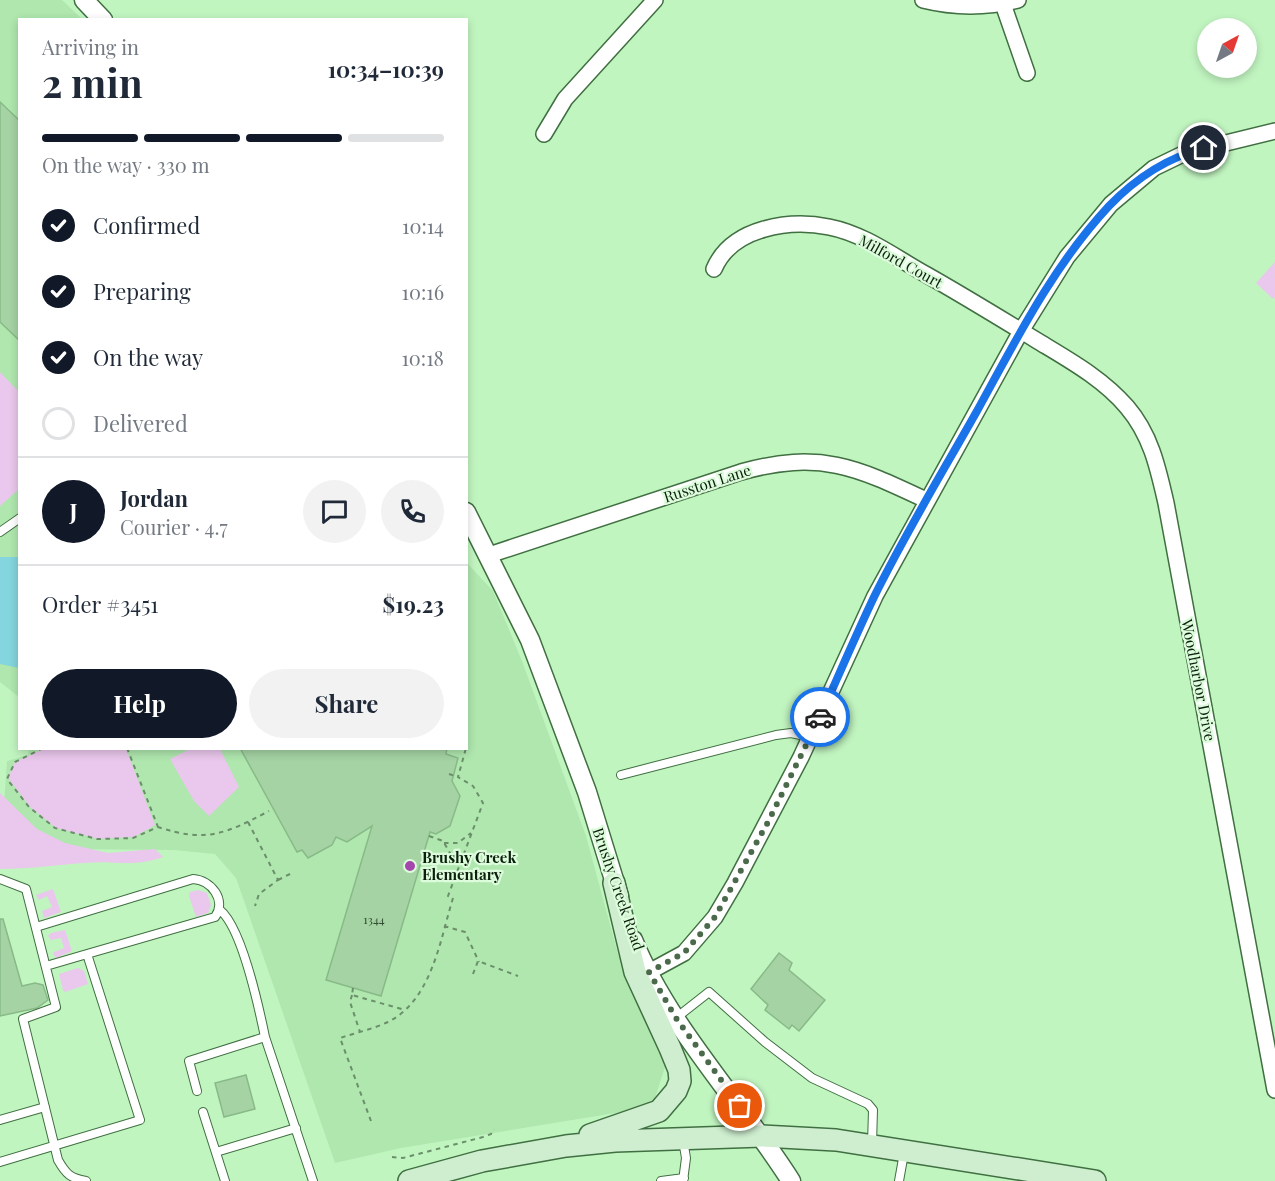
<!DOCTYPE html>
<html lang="en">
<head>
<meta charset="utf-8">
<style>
  body { margin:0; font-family:"Playfair Display",serif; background:#f2f2f3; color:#1f2937; height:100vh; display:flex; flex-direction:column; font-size:22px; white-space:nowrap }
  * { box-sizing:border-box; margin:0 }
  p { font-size:20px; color:#747a83 }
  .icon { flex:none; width:33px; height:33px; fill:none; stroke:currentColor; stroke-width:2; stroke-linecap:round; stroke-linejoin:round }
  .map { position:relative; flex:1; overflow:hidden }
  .details { position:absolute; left:18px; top:18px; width:450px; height:732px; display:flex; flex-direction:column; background:#fff; border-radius:0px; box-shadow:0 3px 9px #0003 }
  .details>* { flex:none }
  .needle { width:39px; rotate:40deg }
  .controls { position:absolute; left:1197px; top:18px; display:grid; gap:12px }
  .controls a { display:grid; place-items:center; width:60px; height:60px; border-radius:50%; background:#fff; box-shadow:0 3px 9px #0003; font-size:30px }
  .pin { position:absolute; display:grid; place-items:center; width:51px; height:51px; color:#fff; margin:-26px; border:3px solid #fff; border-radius:50%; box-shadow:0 2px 6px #0007 }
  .courier { position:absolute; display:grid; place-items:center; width:60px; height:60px; margin:-30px; border:4px solid #1a73e8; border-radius:50%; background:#fff; color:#222; box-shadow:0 2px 8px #0007 }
  .summary em { font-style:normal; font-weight:700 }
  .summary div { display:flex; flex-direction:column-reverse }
  .summary { display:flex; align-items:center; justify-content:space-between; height:102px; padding:0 24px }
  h1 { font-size:39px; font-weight:700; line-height:45px }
  .bar { display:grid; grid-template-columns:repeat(4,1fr); gap:9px 6px; align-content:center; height:72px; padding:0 24px }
  .bar i { height:8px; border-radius:4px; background:#e0e1e3 }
  .bar .current { background:#111827 }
  .bar p { grid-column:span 4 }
  .line { display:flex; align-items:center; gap:15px; padding:0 24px; border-top:2px solid #e0e1e3 }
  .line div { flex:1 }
  .round { display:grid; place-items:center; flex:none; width:63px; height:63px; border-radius:32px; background:#f2f2f3 }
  ol { padding:0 24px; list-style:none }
  li { display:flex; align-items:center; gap:18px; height:66px }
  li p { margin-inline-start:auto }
  li .icon { padding:6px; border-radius:50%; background:#111827; color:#fff; stroke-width:4 }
  li:last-child { color:#747a83 }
  li i { width:33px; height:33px; border:3px solid #e0e1e3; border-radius:50% }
  .action { display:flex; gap:12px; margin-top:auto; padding:12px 24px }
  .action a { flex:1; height:69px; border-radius:36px; background:#111827; color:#fff; font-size:24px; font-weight:700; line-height:69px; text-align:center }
  .action a+a { background:#f2f2f3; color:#1f2937 }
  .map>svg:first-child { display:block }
  .built { fill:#afe7ae }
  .green { fill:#eac7ec }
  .water { fill:#84d5dd }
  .building { fill:#a5d3a4; stroke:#88ba88; stroke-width:1.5 }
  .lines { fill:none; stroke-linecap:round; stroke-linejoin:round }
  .service-casing { stroke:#406f41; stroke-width:10 }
  .minor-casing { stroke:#406f41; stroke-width:18 }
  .tertiary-casing { stroke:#406f41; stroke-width:21 }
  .secondary-casing { stroke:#406f41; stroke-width:24 }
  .path { stroke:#6a8f6a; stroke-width:2; stroke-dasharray:4.5 4.5; stroke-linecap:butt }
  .service { stroke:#fff; stroke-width:8 }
  .minor { stroke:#fff; stroke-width:15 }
  .tertiary { stroke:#fff; stroke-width:18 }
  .secondary { stroke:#ceeecf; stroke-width:21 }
  .done { stroke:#4b6a4b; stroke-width:6; stroke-dasharray:0 10.8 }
  .route { stroke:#1a73e8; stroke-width:8 }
  .poi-dot { fill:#a546ae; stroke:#ddfcdc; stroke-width:2 }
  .labels { text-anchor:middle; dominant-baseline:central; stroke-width:4.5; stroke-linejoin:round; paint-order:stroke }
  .number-label { font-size:12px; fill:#324c32 }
  .street-label { font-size:15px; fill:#0b1f0c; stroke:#ddfcdc }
  .poi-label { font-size:15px; font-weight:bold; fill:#0b1f0c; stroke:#ddfcdc; text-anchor:start }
</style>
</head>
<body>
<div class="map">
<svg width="1275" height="1181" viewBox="0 0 1275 1181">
  <rect width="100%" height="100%" fill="#c1f5c0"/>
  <path class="built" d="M 0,0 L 62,0 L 82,19 L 20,20 L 19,697 L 0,682 Z
    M 467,563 L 493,591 L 522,661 L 586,836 L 618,954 L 668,1058 L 652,1107 L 401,1148 L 335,1163 L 236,878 L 215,854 L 174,850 L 63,849 L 4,804 L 7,761 L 28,755 L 29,749 L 466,748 Z"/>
  <path class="green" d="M 1275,262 L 1275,297 L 1273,299 L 1256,283 Z
    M 0,372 L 20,393 L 19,489 L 0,506 Z
    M 43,749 L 126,749 L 155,825 L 134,837 L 98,839 L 56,828 L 30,807 L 8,778 L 15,762 Z
    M 190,749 L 220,749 L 239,787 L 209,816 L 194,801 L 170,759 Z
    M 0,793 L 37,829 L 65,843 L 108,853 L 155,849 L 163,857 C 133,868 114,860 84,863 C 56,865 29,869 0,869 Z
    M 53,889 L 61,912 L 44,918 L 42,911 L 52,907 L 47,896 L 39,900 L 36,895 Z
    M 198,890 L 207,893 L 211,905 L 208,913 L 196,917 L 189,896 L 190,892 Z
    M 65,930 L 72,951 L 56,958 L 53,954 L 54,952 L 64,948 L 61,938 L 51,940 L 48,936 L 51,933 Z
    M 78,968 L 84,971 L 88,984 L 65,992 L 63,990 L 59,974 Z"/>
  <path class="water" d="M 0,557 L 19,557 L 19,668 L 0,664 Z"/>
  <path class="building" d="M 0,102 L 20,121 L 20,341 L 0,322 Z
    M 240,748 L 447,748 L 446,754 L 458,758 L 452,781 L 460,796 L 450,826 L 436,834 L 430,832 L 381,996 L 326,980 L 372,826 L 347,842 L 336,837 L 332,845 L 308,858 L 302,850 L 297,852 Z
    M 0,919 L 3,919 L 22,986 L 35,983 L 43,985 L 48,1000 L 37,1008 L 0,1016 Z
    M 779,953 L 792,963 L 789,970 L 825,1000 L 799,1031 L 792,1025 L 789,1029 L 765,1010 L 768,1005 L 751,989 Z
    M 246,1075 L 255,1109 L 224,1117 L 215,1083 Z"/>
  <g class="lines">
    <defs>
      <path id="service" d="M 0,532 L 20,518
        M 621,775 L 776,735 L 791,733 L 810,737
        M 0,879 L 26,889 L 56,1007 L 23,1019 L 58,1160 C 66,1174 70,1178 86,1181
        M 220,910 C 242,928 259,1008 265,1037
        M 46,966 L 87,954
        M 676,1018 L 709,992 L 765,1042 L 812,1078 L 868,1104 L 873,1110 L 872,1144
        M 197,1091 L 189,1061 L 265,1037 L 313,1181
        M 203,1112 L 225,1181
        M 0,1120 L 45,1107
        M 683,1140 L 686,1158 L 683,1181
        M 216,1152 L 296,1128
        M 0,1162 L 140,1120 L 87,954 L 215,917 C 227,900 211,880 193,879 L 36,927
        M 661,1181 L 684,1178
        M 899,1181 L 904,1153"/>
      <path id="minor" d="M 923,0 C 955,8 986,8 1018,0
        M 1003,4 L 1027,73
        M 544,134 L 565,99 L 655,0
        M 714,269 C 732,227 790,219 829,227 C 865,234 896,258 927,275 C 964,296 1000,318 1036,340 C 1069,360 1102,378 1127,407 C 1151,435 1158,468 1166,503 L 1275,1090
        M 489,555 L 741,472 C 820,450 856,467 926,500
        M 649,972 L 684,953 L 715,917 L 735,883 L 801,757 L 875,596 L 1021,331 L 1067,257 L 1111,204 L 1154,168 L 1185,153 L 1275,131"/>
      <path id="tertiary" d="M 84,0 L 103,20
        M 466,512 L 530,640 L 587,792 L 619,896
        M 633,940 C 668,1026 741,1102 791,1181"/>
      <path id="secondary" d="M 590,1135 L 659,1111 L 676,1091 L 680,1081 L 679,1070 L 670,1048 L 635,972 L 614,883
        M 409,1181 L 482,1161 L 566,1146 L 615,1141 L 762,1136 L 836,1140 L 1095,1181"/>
    </defs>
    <use href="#service" class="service-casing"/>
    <use href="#minor" class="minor-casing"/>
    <use href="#tertiary" class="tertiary-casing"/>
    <use href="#secondary" class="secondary-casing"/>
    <path class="path" d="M 466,729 L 466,747
      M 43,748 L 15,762 L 7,779 L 29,807 L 55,828 L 97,839 L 133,838 L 158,827 C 206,843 225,834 269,811
      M 127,748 L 158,827
      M 449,774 L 458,777
      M 248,822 L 278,880 L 259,894 L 255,906
      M 429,836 L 443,841 L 458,867
      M 444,843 L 458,843 L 471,833
      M 278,880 L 290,874
      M 444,926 L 465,932 L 479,962
      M 473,974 L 478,961 L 518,976
      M 353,988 L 352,995 L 405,1010
      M 352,995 L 350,1002 L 360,1032
      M 371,1121 L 340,1038 C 355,1033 373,1029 388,1022 C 432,1000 440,940 453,898 L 448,896 L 483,803 L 473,786 L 458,777 L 466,748
      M 392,1157 L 403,1158 L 483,1137 L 491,1134 L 494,1129"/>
    <use href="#service" class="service"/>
    <use href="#minor" class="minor"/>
    <use href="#tertiary" class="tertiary"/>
    <use href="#secondary" class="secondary"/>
  </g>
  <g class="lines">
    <path class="done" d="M 740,1106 L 676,1018 L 649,972 L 684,953 L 715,917 L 768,822 L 820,717"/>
    <path class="route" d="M 820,717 C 838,677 855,637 874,597 C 905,534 942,473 977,411 C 1016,340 1053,266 1109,206 C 1136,178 1166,158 1204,148"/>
  </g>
  <circle class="poi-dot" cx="410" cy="866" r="6"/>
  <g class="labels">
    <g class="number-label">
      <text x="374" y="919">1344</text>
    </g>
    <g class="street-label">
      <text transform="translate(901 261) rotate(29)">Milford Court</text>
      <text transform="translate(707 483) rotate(-18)">Russton Lane</text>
      <text transform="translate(1199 680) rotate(79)">Woodharbor Drive</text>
      <text transform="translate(619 889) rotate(71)">Brushy Creek Road</text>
    </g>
    <g class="poi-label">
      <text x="422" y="857">Brushy Creek<tspan x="422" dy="17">Elementary</tspan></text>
    </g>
  </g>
</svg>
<div class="controls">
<a><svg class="needle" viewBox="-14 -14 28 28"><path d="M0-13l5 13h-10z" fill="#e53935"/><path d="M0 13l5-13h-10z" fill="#747a83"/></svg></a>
</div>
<div class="pin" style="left:740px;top:1106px;background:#ea580c"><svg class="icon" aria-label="bag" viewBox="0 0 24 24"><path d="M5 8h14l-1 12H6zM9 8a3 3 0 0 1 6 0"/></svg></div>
<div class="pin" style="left:1204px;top:148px;background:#1f2937"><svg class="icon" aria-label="home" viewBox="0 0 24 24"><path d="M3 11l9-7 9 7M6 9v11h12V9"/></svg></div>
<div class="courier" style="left:820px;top:717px"><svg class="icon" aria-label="car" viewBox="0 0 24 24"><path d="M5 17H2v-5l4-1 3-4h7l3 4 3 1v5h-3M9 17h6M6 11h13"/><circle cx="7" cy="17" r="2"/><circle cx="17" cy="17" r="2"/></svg></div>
<section class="details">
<div class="summary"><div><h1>2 min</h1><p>Arriving in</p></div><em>10:34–10:39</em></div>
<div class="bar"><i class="current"></i><i class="current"></i><i class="current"></i><i></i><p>On the way · 330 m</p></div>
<ol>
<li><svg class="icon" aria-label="check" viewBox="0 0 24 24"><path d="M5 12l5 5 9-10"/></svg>Confirmed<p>10:14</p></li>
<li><svg class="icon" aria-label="check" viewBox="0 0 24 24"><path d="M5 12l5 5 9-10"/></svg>Preparing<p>10:16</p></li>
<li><svg class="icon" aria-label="check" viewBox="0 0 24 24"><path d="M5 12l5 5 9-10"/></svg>On the way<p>10:18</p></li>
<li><i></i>Delivered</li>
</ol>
<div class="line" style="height:108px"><b class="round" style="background:#111827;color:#fff">J</b><div><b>Jordan</b><p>Courier · 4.7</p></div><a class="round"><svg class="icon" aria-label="chat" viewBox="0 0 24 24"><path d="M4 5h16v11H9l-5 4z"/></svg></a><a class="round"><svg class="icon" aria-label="phone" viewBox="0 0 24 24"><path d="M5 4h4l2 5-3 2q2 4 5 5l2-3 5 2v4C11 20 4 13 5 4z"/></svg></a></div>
<div class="line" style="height:78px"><div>Order #3451</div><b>$19.23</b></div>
<div class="action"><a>Help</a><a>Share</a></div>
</section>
</div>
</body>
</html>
